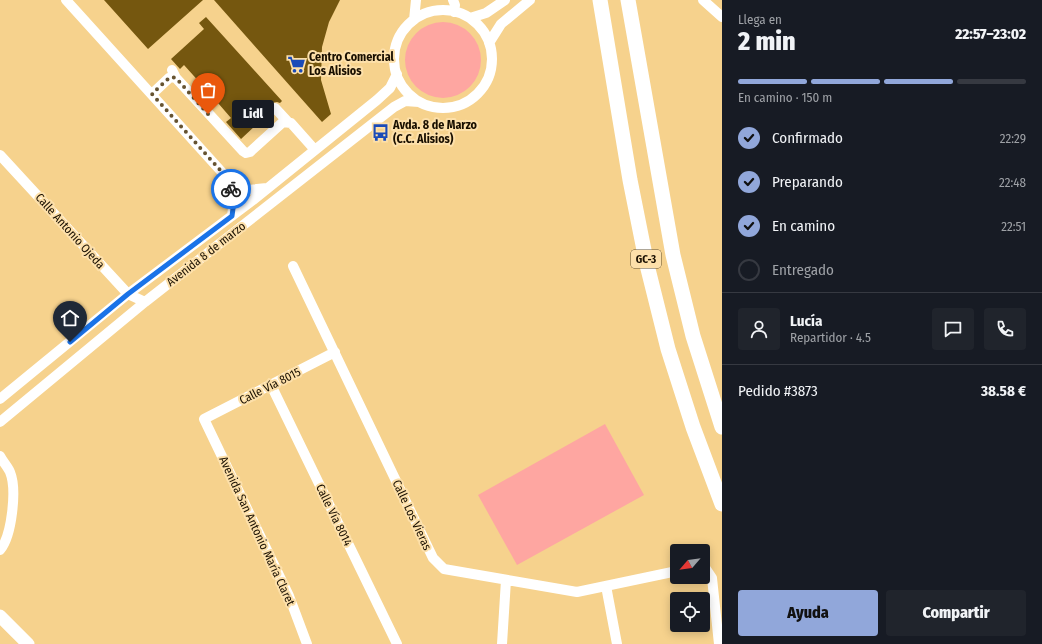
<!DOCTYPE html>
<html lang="es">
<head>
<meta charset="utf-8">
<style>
  body { margin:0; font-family:"Fira Sans Condensed",sans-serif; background:#20242c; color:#f1f3f6; height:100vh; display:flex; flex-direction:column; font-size:15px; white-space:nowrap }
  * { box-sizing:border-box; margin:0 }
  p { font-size:13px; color:#9ea1a6 }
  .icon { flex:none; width:22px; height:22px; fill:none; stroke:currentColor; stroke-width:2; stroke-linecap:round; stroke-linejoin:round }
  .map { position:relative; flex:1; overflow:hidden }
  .panel { display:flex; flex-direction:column; background:#171b24; width:320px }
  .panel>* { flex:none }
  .needle { width:26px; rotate:242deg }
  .buttons { position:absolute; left:670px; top:544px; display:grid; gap:8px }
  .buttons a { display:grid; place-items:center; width:40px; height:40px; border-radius:4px; background:#171b24; box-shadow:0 2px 10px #0003; font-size:20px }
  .pin { position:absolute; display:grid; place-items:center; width:34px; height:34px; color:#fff; margin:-41px -17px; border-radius:50% 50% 50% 0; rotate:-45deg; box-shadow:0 0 4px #0007 }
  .pin .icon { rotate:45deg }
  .courier { position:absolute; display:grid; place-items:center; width:40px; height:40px; margin:-20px; border:3px solid #1a73e8; border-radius:50%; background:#fff; color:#222; box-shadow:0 1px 5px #0007 }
  .bubble { position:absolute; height:28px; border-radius:4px; background:#171b24; box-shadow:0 2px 10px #0003; font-size:13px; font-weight:800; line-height:28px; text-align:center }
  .headline em { font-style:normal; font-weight:800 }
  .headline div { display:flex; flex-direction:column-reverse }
  .headline { display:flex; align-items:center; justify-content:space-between; height:68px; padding:0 16px }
  h1 { font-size:26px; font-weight:800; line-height:30px }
  .bar { display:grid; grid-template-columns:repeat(4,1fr); gap:6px 4px; align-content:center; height:48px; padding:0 16px }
  .bar i { height:5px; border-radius:3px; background:#363941 }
  .bar .on { background:#91a7da }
  .bar p { grid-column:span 4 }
  .line { display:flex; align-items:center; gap:10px; padding:0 16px; border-top:1px solid #363941 }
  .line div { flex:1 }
  .round { display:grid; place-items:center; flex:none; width:42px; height:42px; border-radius:4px; background:#20242c }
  ol { padding:0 16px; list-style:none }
  li { display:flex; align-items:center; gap:12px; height:44px }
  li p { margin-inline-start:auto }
  li .icon { padding:4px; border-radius:50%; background:#91a7da; color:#111; stroke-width:4 }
  li:last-child { color:#9ea1a6 }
  li i { width:22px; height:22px; border:2px solid #363941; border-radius:50% }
  .action { display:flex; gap:8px; margin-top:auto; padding:8px 16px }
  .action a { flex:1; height:46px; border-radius:4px; background:#91a7da; color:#111; font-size:16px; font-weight:800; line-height:46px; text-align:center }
  .action a+a { background:#20242c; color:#f1f3f6 }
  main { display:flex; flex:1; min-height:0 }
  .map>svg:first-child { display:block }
  .green { fill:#fea6a1 }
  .building { fill:#75570f }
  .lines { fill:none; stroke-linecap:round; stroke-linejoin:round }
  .minor { stroke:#fff; stroke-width:10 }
  .major { stroke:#fff; stroke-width:13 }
  .highway { stroke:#fff; stroke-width:15 }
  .done { stroke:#665331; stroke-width:4; stroke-dasharray:0 7.2 }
  .route { stroke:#1a73e8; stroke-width:5 }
  .labels { text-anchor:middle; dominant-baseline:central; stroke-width:4; stroke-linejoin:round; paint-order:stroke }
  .shield { fill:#fde0aa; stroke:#5d4e33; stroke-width:1 }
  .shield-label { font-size:11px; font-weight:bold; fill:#190f00 }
  .poi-label { font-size:12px; font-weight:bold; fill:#190f00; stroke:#fde0aa; text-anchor:start }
  .street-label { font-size:12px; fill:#190f00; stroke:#fde0aa }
</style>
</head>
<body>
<main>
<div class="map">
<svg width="722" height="644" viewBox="0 0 722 644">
  <rect width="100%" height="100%" fill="#f6d28d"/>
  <path class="green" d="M405 60a38 38 0 1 1 76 0a38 38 0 1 1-76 0Z
    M 605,424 L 644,495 L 517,565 L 478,495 Z"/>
  <path class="building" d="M 104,0 L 203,0 L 148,49 Z
    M 214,0 L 340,0 L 329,22 L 322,47 L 321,80 L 331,114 L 322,122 Z
    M 206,17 L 282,101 L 280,103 L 277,102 L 271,103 L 269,106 L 270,112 L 241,139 L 226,122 L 231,118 L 218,103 L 214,106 L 207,98 L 211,95 L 184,65 L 180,69 L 171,59 L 204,29 L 199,23 Z"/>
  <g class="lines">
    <path class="minor" d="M 66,0 L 229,180 L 248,190 L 267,188
      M 453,0 L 455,5 L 454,12
      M 703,0 L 722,17
      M394 59a49 49 0 1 1 98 0a49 49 0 1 1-98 0Z
      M 470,18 L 486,13 L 505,0
      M 414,20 L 416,0
      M 489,43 L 501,24 L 530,0
      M 172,70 L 176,78 L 243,151 L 246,153 L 250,152 L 283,122 L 291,123 L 315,150
      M 152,94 L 169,78 L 171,77 L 176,78
      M 275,108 L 288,122
      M 0,155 L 128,294 L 145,302
      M 229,180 L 234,201 L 232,216
      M 293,266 L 433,558 L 444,569 L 577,592 L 677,571
      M 271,385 L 397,644
      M 0,399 L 128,294 L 253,200 L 377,100 L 390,88 L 397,74
      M 0,422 L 145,302 L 394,107 L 405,101 L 419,102
      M 0,456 C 3,462 8,467 10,472 C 17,489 12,536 0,550
      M 703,568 L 706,569 L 712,578 L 719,644
      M 606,586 L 617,644
      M 307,644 L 289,596 L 204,419 L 335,352
      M 502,644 L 506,580"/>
    <path class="major" d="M 0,616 L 28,644"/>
    <path class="highway" d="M 600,0 L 630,180 L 647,265 L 668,349 L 693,427 L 722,504
      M 628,0 L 673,255 L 693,336 L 722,427"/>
  </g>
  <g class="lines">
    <path class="done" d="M 208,114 L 176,78 L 171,77 L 169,78 L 152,94 L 229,180 L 231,189"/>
    <path class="route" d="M 70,342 L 128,294 L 232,216 L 234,201 L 231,189"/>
  </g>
  <defs>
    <symbol id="supermarket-bare" viewBox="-9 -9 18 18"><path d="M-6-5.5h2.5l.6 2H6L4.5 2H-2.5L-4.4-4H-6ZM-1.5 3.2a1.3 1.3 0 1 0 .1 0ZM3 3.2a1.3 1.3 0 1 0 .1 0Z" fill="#1b4bb8" stroke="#fde0aa" stroke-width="2.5" paint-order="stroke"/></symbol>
    <symbol id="bus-bare" viewBox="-9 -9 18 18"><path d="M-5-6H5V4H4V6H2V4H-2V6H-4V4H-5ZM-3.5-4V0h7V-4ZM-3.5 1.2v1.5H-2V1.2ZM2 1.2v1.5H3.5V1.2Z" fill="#1b4bb8" stroke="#fde0aa" stroke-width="2.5" paint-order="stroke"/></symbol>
  </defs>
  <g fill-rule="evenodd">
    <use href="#supermarket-bare" x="284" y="52" width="25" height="25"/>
    <use href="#bus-bare" x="368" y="120" width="25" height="25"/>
  </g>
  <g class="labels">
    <rect class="shield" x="631" y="250" width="30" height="18" rx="3"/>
    <g class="shield-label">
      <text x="646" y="259">GC-3</text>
    </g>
    <g class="poi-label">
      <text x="309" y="57">Centro Comercial<tspan x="309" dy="14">Los Alisios</tspan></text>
      <text x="393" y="125">Avda. 8 de Marzo<tspan x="393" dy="14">(C.C. Alisios)</tspan></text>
    </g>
    <g class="street-label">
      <text transform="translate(70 231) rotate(48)">Calle Antonio Ojeda</text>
      <text transform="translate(206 254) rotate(-38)">Avenida 8 de marzo</text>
      <text transform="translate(270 386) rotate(-27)">Calle Vía 8015</text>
      <text transform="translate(334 515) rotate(64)">Calle Vía 8014</text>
      <text transform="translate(412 515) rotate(65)">Calle Los Vieras</text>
      <text transform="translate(257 531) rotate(65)">Avenida San Antonio María Claret</text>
    </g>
  </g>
</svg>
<div class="buttons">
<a><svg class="needle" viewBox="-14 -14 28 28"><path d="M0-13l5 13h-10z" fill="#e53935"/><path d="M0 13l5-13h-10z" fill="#9ea1a6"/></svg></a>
<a><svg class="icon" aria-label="locate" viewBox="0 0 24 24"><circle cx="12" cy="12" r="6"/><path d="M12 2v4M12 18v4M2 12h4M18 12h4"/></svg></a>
</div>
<div class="pin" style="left:208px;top:114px;background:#ea580c"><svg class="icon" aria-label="bag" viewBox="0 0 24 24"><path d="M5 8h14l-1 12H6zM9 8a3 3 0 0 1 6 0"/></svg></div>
<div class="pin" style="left:70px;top:342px;background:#1f2937"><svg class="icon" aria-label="home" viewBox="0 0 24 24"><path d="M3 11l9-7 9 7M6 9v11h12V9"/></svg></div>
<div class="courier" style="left:231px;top:189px"><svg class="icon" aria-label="bike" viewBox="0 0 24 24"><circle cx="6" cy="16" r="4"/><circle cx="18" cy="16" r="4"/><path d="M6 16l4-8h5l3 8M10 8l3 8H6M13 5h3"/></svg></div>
<div class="bubble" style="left:232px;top:100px;width:42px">Lidl</div>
</div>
<section class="panel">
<div class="headline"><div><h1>2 min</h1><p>Llega en</p></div><em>22:57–23:02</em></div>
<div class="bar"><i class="on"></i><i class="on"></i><i class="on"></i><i></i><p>En camino · 150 m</p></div>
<ol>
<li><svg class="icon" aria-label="check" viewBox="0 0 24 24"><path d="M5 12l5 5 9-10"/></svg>Confirmado<p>22:29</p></li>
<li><svg class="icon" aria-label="check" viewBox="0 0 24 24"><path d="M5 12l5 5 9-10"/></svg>Preparando<p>22:48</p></li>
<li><svg class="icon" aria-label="check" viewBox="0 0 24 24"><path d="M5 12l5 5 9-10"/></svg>En camino<p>22:51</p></li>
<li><i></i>Entregado</li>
</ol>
<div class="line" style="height:72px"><a class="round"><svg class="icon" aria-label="person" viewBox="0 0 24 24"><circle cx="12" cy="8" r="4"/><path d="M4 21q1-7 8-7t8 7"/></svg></a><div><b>Lucía</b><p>Repartidor · 4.5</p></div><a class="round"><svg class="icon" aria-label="chat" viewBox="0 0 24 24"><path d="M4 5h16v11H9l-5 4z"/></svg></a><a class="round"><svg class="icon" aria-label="phone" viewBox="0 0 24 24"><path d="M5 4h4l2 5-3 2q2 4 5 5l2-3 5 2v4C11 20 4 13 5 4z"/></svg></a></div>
<div class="line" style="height:52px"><div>Pedido #3873</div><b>38.58 €</b></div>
<div class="action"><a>Ayuda</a><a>Compartir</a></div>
</section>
</main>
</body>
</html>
